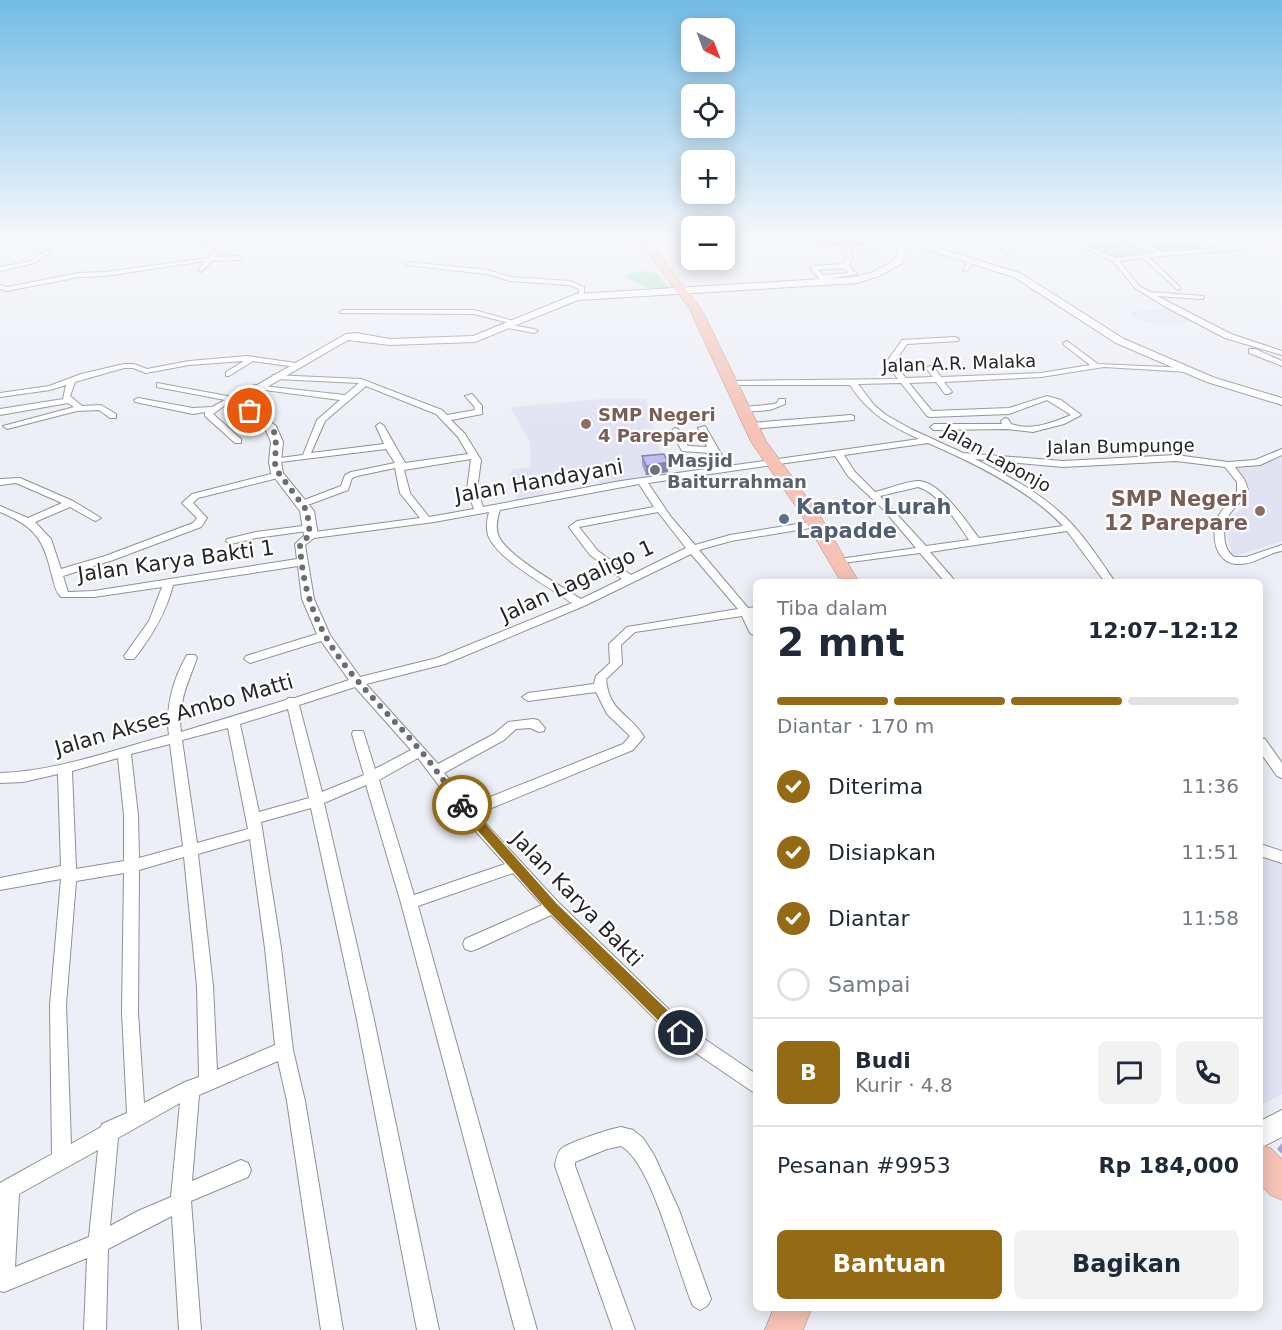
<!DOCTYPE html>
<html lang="id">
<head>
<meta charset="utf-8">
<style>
  body { margin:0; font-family:"DejaVu Sans",sans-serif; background:#f2f2f3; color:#1f2937; height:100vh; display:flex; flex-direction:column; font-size:22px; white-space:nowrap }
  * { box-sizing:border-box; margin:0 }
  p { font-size:20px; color:#747a83 }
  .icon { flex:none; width:33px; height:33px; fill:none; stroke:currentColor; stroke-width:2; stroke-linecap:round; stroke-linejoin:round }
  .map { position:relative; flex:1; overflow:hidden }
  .sheet { position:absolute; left:753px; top:579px; width:510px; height:732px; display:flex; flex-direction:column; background:#fff; border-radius:9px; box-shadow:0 3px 15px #0003 }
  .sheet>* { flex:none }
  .needle { width:39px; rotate:138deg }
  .buttons { position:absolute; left:681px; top:18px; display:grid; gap:12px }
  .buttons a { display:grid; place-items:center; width:54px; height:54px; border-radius:9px; background:#fff; box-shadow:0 3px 15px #0003; font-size:30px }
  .pin { position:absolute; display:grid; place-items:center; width:51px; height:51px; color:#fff; margin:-26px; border:3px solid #fff; border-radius:50%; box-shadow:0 2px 6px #0007 }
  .courier { position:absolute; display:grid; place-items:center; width:60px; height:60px; margin:-30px; border:4px solid #946a15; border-radius:50%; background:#fff; color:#222; box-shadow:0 2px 8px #0007 }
  .summary em { font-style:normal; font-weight:600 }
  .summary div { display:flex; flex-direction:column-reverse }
  .summary { display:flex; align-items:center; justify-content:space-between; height:102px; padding:0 24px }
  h1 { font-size:39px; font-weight:600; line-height:45px }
  .bar { display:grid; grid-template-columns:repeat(4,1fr); gap:9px 6px; align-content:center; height:72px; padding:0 24px }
  .bar i { height:8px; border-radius:4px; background:#e0e1e3 }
  .bar .on { background:#946a15 }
  .bar p { grid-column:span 4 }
  .line { display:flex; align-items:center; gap:15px; padding:0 24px; border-top:2px solid #e0e1e3 }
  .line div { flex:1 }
  .round { display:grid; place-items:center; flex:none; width:63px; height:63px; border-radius:9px; background:#f2f2f3 }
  ol { padding:0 24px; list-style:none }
  li { display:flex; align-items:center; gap:18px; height:66px }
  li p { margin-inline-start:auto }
  li .icon { padding:6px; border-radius:50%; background:#946a15; color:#fff; stroke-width:4 }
  li:last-child { color:#747a83 }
  li i { width:33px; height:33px; border:3px solid #e0e1e3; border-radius:50% }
  .button { display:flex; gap:12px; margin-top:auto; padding:12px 24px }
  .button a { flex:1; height:69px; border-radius:9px; background:#946a15; color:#fff; font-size:24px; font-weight:600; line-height:69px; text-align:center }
  .button a+a { background:#f2f2f3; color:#1f2937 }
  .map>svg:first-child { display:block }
  .built { fill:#e1e3f3 }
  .green { fill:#9de0ba }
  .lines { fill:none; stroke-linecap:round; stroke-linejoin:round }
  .street-casing { stroke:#8f9098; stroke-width:2 }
  .secondary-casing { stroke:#8f9098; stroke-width:2 }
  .highway-casing { stroke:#ad8b84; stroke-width:1 }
  .street { fill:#fff; fill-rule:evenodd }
  .secondary { fill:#fff; fill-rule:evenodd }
  .highway { fill:#f6c2b5; fill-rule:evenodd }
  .wall { fill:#a4a2d4 }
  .shaded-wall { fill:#8684ac }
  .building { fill:#bfbcf6; stroke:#8684ac; stroke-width:1.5 }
  .route { fill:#946a15 }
  .done { stroke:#6b6c70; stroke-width:6; stroke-dasharray:0 10.8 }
  .education-dot { fill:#8d6e63; stroke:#fff; stroke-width:2 }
  .worship-dot { fill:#6b7280; stroke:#fff; stroke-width:2 }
  .service-dot { fill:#5c6f8a; stroke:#fff; stroke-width:2 }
  .labels { text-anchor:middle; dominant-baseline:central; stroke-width:4.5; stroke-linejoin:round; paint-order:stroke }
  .far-street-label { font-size:18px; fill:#252528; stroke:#fff }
  .far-education-label { font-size:18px; font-weight:bold; fill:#785e54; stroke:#fff; text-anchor:start }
  .far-worship-label { font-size:18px; font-weight:bold; fill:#5b616d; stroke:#fff; text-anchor:start }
  .street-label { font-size:21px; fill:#252528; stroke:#fff }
  .education-label { font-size:21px; font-weight:bold; fill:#785e54; stroke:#fff; text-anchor:end }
  .service-label { font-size:21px; font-weight:bold; fill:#4e5e75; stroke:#fff; text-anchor:start }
</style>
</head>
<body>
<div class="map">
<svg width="1282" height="1330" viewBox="0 0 1282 1330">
  <rect width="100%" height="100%" fill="#edeff7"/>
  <path class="built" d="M 1169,308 L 1192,321 L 1168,328 L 1138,319 L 1130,312 Z
    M 612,398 L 646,399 L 657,442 L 672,475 L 601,486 L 595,468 L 534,475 L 546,496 L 518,501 L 509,474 L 513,469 L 531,467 L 530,442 L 510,407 Z
    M 1278,458 L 1282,459 L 1282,541 L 1233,557 L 1228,540 L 1231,516 L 1246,506 L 1250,488 L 1235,467 L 1261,464 Z
    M 1260,854 L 1282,861 L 1282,1094 L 1260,1106 Z"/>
  <path class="green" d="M 1079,241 L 1196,241 L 1204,248 L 1166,249 L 1117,258 Z
    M 641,271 L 656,273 L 671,290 L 653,291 L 627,278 L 627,274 Z"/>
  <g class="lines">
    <defs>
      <path id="street" d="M 97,241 L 110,241 L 111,242 L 108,244 Z
        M 181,241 L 222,246 L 215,257 L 240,256 L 243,258 L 240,260 L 212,261 L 201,272 L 198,270 L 205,261 L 105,276 L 79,277 L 7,291 L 0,289 L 0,285 L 7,287 L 79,273 L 105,272 L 208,258 L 216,248 L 183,244 Z
        M 980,241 L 989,241 L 1011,248 L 1005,253 L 1002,251 L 1004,249 Z
        M 1070,241 L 1077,241 L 1116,258 L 1156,253 L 1127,241 L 1135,241 L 1164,252 L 1237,246 L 1274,241 L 1237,250 L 1149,257 L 1180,287 L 1180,289 L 1178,290 L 1143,258 L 1119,261 L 1139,286 L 1150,292 L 1204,296 L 1204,298 L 1202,299 L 1157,296 L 1231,334 L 1282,351 L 1282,355 L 1225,338 L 1164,306 L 1135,288 L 1113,261 Z
        M 903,243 L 905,246 L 848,250 L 853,256 L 849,266 L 857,274 L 826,279 L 827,283 L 823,283 L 810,268 L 813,266 L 844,264 L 847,256 L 841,248 ZM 844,268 L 849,273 L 823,275 L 818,270 Z
        M 45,251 L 50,252 L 35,263 L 0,271 L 0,267 L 31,261 Z
        M 971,258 L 974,260 L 968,270 L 963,271 L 968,260 Z
        M 408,262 L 488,270 L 511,277 L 570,281 L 584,287 L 584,296 L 579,297 L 579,289 L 569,285 L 510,281 L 487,274 L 406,265 L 405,264 Z
        M 342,310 L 474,310 L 517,322 L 513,324 L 474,314 L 340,313 L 339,312 Z
        M 505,324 L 534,329 L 538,331 L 534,333 L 508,328 L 505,328 Z
        M 955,337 L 959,339 L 958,341 L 907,344 L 896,360 L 895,365 L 906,378 L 933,377 L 926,368 L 930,366 L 933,366 L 941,377 L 1041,373 L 1090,365 L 1064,345 L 1063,343 L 1067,341 L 1098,364 L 1189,368 L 1193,370 L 1189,372 L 1104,367 L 1041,377 L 944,382 L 952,392 L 948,394 L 945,394 L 936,382 L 909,383 L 932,411 L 1009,408 L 1047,396 L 1061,400 L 1081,415 L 1064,424 L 1033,432 L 1006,429 L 934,430 L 930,427 L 934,424 L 1002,424 L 1001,421 L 1005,418 L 1008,419 L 1011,424 C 1031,431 1052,423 1071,415 L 1047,400 L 1009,414 L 930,417 L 927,416 L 901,383 L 858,384 L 874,405 L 886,415 L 911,429 L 963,453 L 1063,461 L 1176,455 L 1228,462 L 1255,460 L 1282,449 L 1282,455 L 1260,465 L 1235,467 L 1244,479 L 1248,489 C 1245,500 1237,504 1231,512 C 1222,524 1221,548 1234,557 L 1246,557 L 1282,545 L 1282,551 C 1268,553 1256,563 1241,564 C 1215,566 1209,534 1219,515 C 1224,506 1233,501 1237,493 L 1237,482 L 1225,467 L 1176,461 L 1063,467 L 975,459 C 1006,475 1039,492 1064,516 C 1084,535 1100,560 1115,582 L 1105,582 L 1067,531 L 930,552 L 956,582 L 945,582 L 920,553 L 835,564 L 834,562 L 835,560 L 839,559 L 916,548 L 884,510 L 848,476 L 835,456 L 648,483 L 671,517 L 695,545 L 730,535 L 816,521 L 821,524 L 816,527 L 731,541 L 699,550 L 748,608 L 756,607 L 756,613 L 753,614 L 756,621 L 756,637 L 750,633 L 742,616 L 635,632 L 621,645 L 622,664 L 606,679 C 609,713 630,713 644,737 L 633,750 L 477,814 L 558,902 L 687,1027 L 756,1074 L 756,1094 L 675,1039 L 551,915 L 477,949 L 471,951 L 465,949 L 463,944 L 465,939 L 542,905 L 513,873 L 418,906 L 537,1330 L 515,1330 L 401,903 L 366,785 L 324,803 L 373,1015 L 439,1330 L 417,1330 L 356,1015 L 311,808 L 261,822 L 281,948 L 293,1050 L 305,1101 L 343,1330 L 321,1330 L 287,1101 L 278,1061 L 199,1095 L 192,1181 L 241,1160 L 248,1163 L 251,1170 L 248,1177 L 191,1201 L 201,1330 L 179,1330 L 172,1216 L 108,1249 L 106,1330 L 84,1330 L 87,1258 L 4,1292 L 0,1291 L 0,1183 L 52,1154 L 50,1005 L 61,879 L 0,890 L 0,878 L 61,866 L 58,774 L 23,782 L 0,783 L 0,773 C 58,771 113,750 169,735 C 165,708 173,679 187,655 L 195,655 L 197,658 C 188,682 177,705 181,732 L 286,700 L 288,698 L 295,698 L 349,680 L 321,641 L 250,663 L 244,659 L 246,656 L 317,634 L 302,599 L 298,566 L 173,585 C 166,613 152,636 134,659 L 126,659 L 124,656 L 149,621 L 162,587 L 94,597 L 61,597 C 54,590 54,581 51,572 C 43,537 33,526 0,512 L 0,506 L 28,518 L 62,503 L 16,483 L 0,485 L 0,479 L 20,478 L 73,501 L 101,518 L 96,521 L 93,520 L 70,507 L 35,522 L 51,539 L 61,569 L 105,556 L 193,523 L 197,518 L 182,503 L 192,494 L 279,472 L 284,475 L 282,477 L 198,498 L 193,503 L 207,518 L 201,527 L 113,560 L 63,576 L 68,592 L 94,591 L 297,559 L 295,544 L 307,533 L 420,518 L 400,493 L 395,468 L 357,476 L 352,478 L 348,490 L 305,506 L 299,506 L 299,502 L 341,486 L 345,475 L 351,472 L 395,463 L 386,449 L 272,463 L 272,459 L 303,455 L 317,420 L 340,400 L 257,389 L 254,389 L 254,385 L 345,395 L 359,383 L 276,379 L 272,377 L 273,375 L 361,379 L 442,410 L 447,415 L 475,410 L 474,406 L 465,396 L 472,394 L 482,406 L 482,414 L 451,420 L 465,434 L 481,460 L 477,490 L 483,507 L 621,481 L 720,467 L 710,453 L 682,451 L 671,431 L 675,428 L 678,429 L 688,446 L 707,447 L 698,428 L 705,426 L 728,466 L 919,439 C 890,426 867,412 850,385 L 729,385 L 725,383 L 729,381 L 898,379 L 887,365 L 888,360 L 902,340 ZM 366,386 L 436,414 L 458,437 L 468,454 L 405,463 L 384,426 L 380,423 L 376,426 L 384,444 L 311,453 L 325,421 ZM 928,443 C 972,462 1030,490 1063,526 L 979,538 C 966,522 940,480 917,481 C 904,482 888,489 875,492 L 855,472 L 844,455 ZM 471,459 L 467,490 L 474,509 L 429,517 L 410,493 L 404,470 ZM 639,484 L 654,507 L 577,521 L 569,527 L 590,555 L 622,579 L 581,599 C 561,586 509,557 499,537 C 495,528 497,519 500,510 ZM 918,487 C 940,494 956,521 969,540 L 926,546 L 880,496 ZM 489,512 C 487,519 486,527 488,535 C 496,559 551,588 572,603 L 437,658 L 360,677 L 330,635 L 314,599 L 305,545 L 314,538 L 434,522 ZM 658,512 L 686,548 L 631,575 L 598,551 L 579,527 ZM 691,554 L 738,609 L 627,627 L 609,644 L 610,663 L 596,676 L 594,684 L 528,693 L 522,697 L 528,701 L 596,692 L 607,714 L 630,736 L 623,744 L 470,805 L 444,773 L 504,740 L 516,729 L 530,728 L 539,732 L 544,731 L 545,728 L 538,720 L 533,719 L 508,722 L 494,734 L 438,764 L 366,684 L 445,664 L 584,606 ZM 355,687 L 411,750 L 375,769 L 364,734 L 363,731 L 353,731 L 352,734 L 364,775 L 322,792 L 299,705 ZM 288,709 L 309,798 L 259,812 L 240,724 ZM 228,728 L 248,829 L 197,843 L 182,740 ZM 170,744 L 183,846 L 139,858 L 138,815 L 131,754 ZM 118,758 L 124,815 L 124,861 L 76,869 L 72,771 ZM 418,758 L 462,816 L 505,864 L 414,895 L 379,780 ZM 250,839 L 265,948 L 275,1045 L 217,1070 L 213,986 L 198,854 ZM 184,857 L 197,986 L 199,1077 L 185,1082 L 144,1103 L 138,1012 L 139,870 ZM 124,873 L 122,1012 L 127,1113 L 102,1124 L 101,1127 L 71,1144 L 66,1005 L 76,881 ZM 180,1103 L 171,1197 L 138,1211 L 110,1226 L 118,1138 ZM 98,1150 L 89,1237 L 15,1267 L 19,1194 Z
        M 1249,349 L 1255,349 L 1282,361 L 1282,366 L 1249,353 Z
        M 247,356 L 296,363 L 300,365 L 296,367 L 253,361 L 229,376 L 226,376 L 226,372 L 244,361 L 189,365 L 146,373 L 133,368 L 124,368 L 75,382 L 70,396 L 82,406 L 101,405 L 116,414 L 116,418 L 110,418 L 99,410 L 77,411 L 7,429 L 3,426 L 74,407 L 68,403 L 0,415 L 0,409 L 63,399 L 66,385 L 50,390 L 0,397 L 0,393 L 49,386 L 81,374 L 124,364 L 134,364 L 147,369 L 189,361 Z
        M 157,383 L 238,398 L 238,402 L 224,406 L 213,414 L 241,439 L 241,443 L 235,443 L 205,416 L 205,412 L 193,414 L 135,402 L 134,400 L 138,398 L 193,408 L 212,407 L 225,400 L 157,387 Z
        M 779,399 L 785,399 L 785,404 L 770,410 L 742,412 L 738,410 C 748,404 765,407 777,403 Z
        M 851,415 L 854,416 L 854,420 L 750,429 L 746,426 L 750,423 Z
        M 310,525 L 314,526 L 314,530 L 256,538 L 231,544 L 226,541 L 227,539 L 256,532 Z
        M 1260,737 L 1265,739 L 1282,763 L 1282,778 L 1277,776 L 1260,752 Z
        M 1260,844 L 1282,851 L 1282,863 L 1260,856 Z
        M 621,1127 L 633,1130 L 643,1138 L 654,1155 L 679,1210 L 711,1299 L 707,1306 L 700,1310 L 693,1306 C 677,1270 653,1164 621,1146 L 607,1149 L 575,1162 L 575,1166 L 635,1330 L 613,1330 L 555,1166 C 556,1160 557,1152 562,1148 C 571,1142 609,1129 621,1127 Z"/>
      <path id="secondary" d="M 902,241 L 914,241 L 1020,273 L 1124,339 L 1215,378 L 1282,398 L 1282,405 L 1207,382 L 1116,343 L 1014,277 L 909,244 L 901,264 L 879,276 L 857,283 L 578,300 L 475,342 L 390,345 L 348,340 L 243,401 L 276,426 L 283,442 L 281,462 L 283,473 L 314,511 L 318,535 L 311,539 L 304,535 L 300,511 L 271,473 L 269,462 L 271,442 L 265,428 L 229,401 L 346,334 L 356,333 L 390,339 L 473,336 L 576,294 L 856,277 L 873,272 L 894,261 Z
        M 1282,1110 L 1282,1137 L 1260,1148 L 1260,1121 Z"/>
      <path id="highway" d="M 639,241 L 649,241 L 702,310 L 766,441 L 819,514 L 859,582 L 841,582 L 801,514 L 751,442 L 690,310 Z
        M 1260,1144 L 1272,1149 L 1282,1159 L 1282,1200 L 1270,1195 L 1260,1185 Z
        M 774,1308 L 812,1308 L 803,1330 L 765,1330 Z"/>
    </defs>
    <use href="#street" class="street-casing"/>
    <use href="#secondary" class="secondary-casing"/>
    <use href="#highway" class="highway-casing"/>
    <use href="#street" class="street"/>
    <use href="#secondary" class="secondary"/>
    <use href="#highway" class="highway"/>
  </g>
  <path class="wall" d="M 794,241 L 868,241 L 868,244 L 835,246 L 832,243 L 825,246 Z
    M 642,456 L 668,472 L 646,475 L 642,465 Z
    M 1282,1143 L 1282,1154 L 1277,1149 Z"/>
  <path class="shaded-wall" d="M 826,241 L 832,241 L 832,243 L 825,246 Z
    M 835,241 L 868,241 L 868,244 L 835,246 Z
    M 668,462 L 668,472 L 646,475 L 646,466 Z"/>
  <path class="building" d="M 664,454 L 668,462 L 646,466 L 642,456 Z"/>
  <linearGradient id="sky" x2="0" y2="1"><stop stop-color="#72bce6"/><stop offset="0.56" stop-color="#f7f8fb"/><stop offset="1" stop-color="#f7f8fb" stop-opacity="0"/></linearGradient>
  <rect width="1282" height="427" fill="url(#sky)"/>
  <path class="route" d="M 462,801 L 466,802 L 557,904 L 686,1028 L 688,1033 L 686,1038 L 681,1040 L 676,1038 L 548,911 L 458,808 L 458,802 Z"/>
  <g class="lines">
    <path class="done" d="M 250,411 L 270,426 L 276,435 L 275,468 L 307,511 L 310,535 L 300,544 C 305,643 361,681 420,750 C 435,768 448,787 462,805"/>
  </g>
  <g class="education-dot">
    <circle cx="586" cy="424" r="6"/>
    <circle cx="1260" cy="511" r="6"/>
  </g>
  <circle class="worship-dot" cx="655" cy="470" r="6"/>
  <circle class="service-dot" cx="784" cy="519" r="6"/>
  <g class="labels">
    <g class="far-street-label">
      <text transform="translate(959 363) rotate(-2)">Jalan A.R. Malaka</text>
      <text transform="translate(1121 446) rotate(-1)">Jalan Bumpunge</text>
      <text transform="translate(997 458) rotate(29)">Jalan Laponjo</text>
    </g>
    <g class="far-education-label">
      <text x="598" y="414">SMP Negeri<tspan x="598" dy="21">4 Parepare</tspan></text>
    </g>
    <g class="far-worship-label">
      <text x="667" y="460">Masjid<tspan x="667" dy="21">Baiturrahman</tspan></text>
    </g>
    <g class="street-label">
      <text transform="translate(539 481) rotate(-10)">Jalan Handayani</text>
      <text transform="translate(176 561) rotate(-8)">Jalan Karya Bakti 1</text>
      <text transform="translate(577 581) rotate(-25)">Jalan Lagaligo 1</text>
      <text transform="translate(174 715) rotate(-16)">Jalan Akses Ambo Matti</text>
      <text transform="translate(577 899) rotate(46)">Jalan Karya Bakti</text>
    </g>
    <g class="education-label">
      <text x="1248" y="499">SMP Negeri<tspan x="1248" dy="24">12 Parepare</tspan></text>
    </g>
    <g class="service-label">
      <text x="796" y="507">Kantor Lurah<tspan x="796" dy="24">Lapadde</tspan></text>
    </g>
  </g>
</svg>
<div class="buttons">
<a><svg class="needle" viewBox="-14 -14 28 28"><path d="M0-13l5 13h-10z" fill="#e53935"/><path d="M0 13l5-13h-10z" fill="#747a83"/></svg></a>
<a><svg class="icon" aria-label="locate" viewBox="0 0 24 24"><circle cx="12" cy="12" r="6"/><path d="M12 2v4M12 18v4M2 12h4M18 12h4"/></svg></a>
<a>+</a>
<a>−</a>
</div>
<div class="pin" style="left:250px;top:411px;background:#ea580c"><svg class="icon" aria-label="bag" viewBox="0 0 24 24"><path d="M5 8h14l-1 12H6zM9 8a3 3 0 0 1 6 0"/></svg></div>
<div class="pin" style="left:681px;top:1033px;background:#1f2937"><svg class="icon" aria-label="home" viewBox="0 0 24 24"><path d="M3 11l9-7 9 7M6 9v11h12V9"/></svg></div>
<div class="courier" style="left:462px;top:805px"><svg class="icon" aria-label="bike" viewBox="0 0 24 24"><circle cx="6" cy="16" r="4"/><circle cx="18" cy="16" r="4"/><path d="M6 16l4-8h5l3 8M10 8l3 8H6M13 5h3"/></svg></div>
<section class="sheet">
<div class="summary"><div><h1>2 mnt</h1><p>Tiba dalam</p></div><em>12:07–12:12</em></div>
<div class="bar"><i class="on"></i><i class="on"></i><i class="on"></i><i></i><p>Diantar · 170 m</p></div>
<ol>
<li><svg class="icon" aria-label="check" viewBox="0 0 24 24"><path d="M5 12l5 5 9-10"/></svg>Diterima<p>11:36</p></li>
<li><svg class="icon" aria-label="check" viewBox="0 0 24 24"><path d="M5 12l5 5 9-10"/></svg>Disiapkan<p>11:51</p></li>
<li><svg class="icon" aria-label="check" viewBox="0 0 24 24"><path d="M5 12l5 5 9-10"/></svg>Diantar<p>11:58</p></li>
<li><i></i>Sampai</li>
</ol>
<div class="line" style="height:108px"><b class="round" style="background:#946a15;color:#fff">B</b><div><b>Budi</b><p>Kurir · 4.8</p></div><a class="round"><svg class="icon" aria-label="chat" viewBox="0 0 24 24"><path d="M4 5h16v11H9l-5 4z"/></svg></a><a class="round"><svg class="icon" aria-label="phone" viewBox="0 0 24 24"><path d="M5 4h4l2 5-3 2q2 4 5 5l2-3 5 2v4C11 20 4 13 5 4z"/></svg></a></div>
<div class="line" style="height:78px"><div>Pesanan #9953</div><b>Rp 184,000</b></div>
<div class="button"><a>Bantuan</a><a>Bagikan</a></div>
</section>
</div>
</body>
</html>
